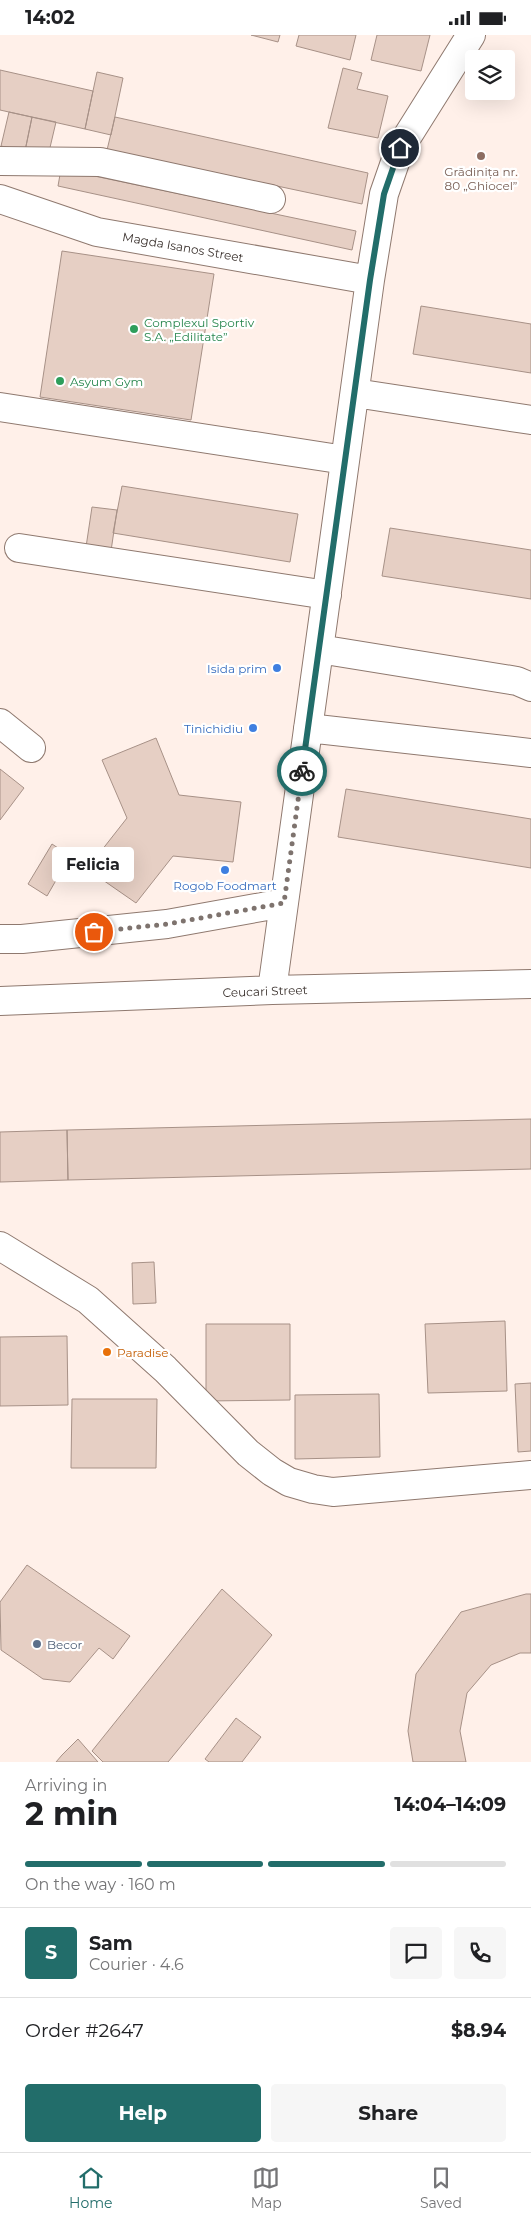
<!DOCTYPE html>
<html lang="en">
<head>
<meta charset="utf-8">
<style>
  body { margin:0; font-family:Montserrat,sans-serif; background:#f6f6f6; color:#202124; height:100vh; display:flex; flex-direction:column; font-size:19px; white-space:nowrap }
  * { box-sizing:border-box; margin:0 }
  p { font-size:16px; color:#757577 }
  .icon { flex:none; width:28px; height:28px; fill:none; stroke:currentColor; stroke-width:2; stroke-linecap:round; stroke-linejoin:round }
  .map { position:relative; height:1727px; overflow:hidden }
  .panel { display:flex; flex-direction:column; background:#fff; flex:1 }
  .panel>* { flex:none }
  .buttons { position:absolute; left:465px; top:15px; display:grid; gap:10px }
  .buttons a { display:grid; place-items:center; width:50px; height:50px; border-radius:5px; background:#fff; box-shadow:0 5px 20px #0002; font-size:25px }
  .pin { position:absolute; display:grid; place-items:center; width:42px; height:42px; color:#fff; margin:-21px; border:2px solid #fff; border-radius:50%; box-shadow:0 1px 5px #0007 }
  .courier { position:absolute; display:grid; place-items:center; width:50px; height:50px; margin:-25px; border:4px solid #226d6a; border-radius:50%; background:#fff; color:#222; box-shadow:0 1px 6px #0007 }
  .bubble { position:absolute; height:35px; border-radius:5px; background:#fff; box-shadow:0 5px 20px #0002; font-size:16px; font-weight:700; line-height:35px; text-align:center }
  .head em { font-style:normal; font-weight:700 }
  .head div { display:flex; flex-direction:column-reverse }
  .head { display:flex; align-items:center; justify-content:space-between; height:85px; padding:0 25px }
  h1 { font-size:32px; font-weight:700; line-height:38px }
  .bar { display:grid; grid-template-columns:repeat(4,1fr); gap:8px 5px; align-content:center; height:60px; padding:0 25px }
  .bar i { height:6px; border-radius:4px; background:#e0e0e0 }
  .bar .current { background:#226d6a }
  .bar p { grid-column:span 4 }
  .line { display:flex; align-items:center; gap:12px; padding:0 25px; border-top:1px solid #e0e0e0 }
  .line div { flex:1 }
  .round { display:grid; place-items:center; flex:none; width:52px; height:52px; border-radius:5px; background:#f6f6f6 }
  .action { display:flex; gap:10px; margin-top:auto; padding:10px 25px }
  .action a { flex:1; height:58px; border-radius:5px; background:#226d6a; color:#fff; font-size:20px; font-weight:700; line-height:58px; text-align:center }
  .action a+a { background:#f6f6f6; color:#202124 }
  .status { display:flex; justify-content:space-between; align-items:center; height:35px; padding:0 25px; background:#fff; direction:ltr }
  .status svg { height:14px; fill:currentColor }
  .dock { display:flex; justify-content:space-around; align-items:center; height:70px; border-top:1px solid #e0e0e0; background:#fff; font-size:14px; color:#757577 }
  .dock a { display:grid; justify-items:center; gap:2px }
  .dock .current { color:#226d6a }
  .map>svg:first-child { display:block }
  .building { fill:#e6cfc4; stroke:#a79187 }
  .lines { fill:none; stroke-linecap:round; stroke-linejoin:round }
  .minor-casing { stroke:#8f796f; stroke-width:30 }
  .minor { stroke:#fff; stroke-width:28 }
  .done { stroke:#7e736e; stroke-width:5; stroke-dasharray:0 9 }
  .route { stroke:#226d6a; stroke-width:6 }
  .education-dot { fill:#8d6e63; stroke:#fff; stroke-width:2 }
  .leisure-dot { fill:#2e9e5b; stroke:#fff; stroke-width:2 }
  .shop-dot { fill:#3f7fe0; stroke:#fff; stroke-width:2 }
  .food-dot { fill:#e8710a; stroke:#fff; stroke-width:2 }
  .service-dot { fill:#5c6f8a; stroke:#fff; stroke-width:2 }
  .labels { text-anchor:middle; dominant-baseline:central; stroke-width:4.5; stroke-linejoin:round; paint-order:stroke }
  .education-label { font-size:12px; fill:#785e54; stroke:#fff }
  .street-label { font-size:12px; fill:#39302c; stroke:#fff }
  .leisure-label { font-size:12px; fill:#27864d; stroke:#fff; text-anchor:start }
  .shop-label { font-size:12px; fill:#366cbe; stroke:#fff; text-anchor:end }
  .food-label { font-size:12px; fill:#c56008; stroke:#fff; text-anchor:start }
  .service-label { font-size:12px; fill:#4e5e75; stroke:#fff; text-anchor:start }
</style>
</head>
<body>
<div class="status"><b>14:02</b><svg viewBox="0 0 49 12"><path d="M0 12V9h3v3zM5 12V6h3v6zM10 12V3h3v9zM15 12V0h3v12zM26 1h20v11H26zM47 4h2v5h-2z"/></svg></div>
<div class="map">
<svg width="531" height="1727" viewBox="0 0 531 1727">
  <rect width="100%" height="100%" fill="#fff0e9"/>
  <path class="building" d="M 251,0 L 280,0 L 278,7 Z
    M 299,0 L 356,0 L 350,25 L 296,11 Z
    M 377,0 L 430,0 L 421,36 L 371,25 Z
    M 343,33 L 362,38 L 357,54 L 388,61 L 378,103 L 328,93 Z
    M 0,35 L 93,56 L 85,94 L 0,75 Z
    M 97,37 L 123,43 L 111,100 L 85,94 Z
    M 9,77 L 32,82 L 25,116 L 1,111 Z
    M 32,82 L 56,87 L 48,121 L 25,116 Z
    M 115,82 L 368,138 L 362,169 L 107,115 Z
    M 61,134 L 356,196 L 352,215 L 58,151 Z
    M 62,216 L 214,239 L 191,385 L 40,362 Z
    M 421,271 L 531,289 L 531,338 L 413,319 Z
    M 122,451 L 298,479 L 290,527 L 113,498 Z
    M 92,472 L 117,475 L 111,516 L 86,512 Z
    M 390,493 L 531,515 L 531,564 L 382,541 Z
    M 156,703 L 179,760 L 241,767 L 233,827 L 173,821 L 136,868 L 87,834 L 127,783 L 102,725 Z
    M 0,734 L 24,753 L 0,785 Z
    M 346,754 L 531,784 L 531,833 L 338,802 Z
    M 52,809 L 70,821 L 47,861 L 28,849 Z
    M 531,1084 L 531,1134 L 68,1145 L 67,1095 Z
    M 67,1095 L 68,1145 L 0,1147 L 0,1097 Z
    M 154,1227 L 156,1268 L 133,1269 L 132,1228 Z
    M 505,1286 L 507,1356 L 428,1358 L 425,1289 Z
    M 206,1289 L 290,1289 L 290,1365 L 206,1366 Z
    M 67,1301 L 68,1370 L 0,1371 L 0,1302 Z
    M 531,1348 L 531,1416 L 518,1417 L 515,1349 Z
    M 379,1359 L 380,1422 L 295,1424 L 295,1360 Z
    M 72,1364 L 157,1364 L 156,1433 L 71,1433 Z
    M 27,1530 L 130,1601 L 113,1624 L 99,1613 L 70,1647 L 43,1644 L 1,1615 L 0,1567 Z
    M 222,1554 L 272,1600 L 168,1727 L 103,1727 L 92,1716 Z
    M 526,1559 L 531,1559 L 531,1618 L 520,1618 L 491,1630 L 467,1658 L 460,1696 L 466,1727 L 413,1727 L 408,1696 L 416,1639 L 461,1577 Z
    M 236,1683 L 261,1702 L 242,1727 L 209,1727 L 205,1724 Z
    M 78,1704 L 98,1727 L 56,1727 L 62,1720 Z"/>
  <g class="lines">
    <defs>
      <path id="minor" d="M 0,126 L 100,127 L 271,164
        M 0,164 L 97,197 L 370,245
        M 355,358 L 531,385
        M 0,372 L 345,425
        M 19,513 L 327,560
        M 319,614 L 517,646 L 531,652
        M 0,688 L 31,713
        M 308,693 L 531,718
        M 0,904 L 22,904 L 167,889 L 284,868
        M 272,955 L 370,245 L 384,159 L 400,113 L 471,0
        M 0,966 L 272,955 L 531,949
        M 0,1211 L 88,1265 L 165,1334 L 248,1418 L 272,1437 L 289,1447 L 313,1454 L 333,1457 L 531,1440"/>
    </defs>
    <use href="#minor" class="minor-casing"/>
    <use href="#minor" class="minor"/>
  </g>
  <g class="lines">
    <path class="done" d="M 94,897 L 167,889 L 284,868 L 302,736"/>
    <path class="route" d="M 302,736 L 370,245 L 384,159 L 400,113"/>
  </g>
  <circle class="education-dot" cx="481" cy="121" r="5"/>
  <g class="leisure-dot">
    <circle cx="134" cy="294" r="5"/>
    <circle cx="60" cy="346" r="5"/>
  </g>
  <g class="shop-dot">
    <circle cx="277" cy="633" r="5"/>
    <circle cx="253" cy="693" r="5"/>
    <circle cx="225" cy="835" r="5"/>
  </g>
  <circle class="food-dot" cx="107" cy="1317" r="5"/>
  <circle class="service-dot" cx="37" cy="1609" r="5"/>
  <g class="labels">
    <g class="education-label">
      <text x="481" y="136">Grădinița nr.<tspan x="481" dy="14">80 „Ghiocel”</tspan></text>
    </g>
    <g class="street-label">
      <text transform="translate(183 212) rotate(10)">Magda Isanos Street</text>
      <text transform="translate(265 956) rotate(-2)">Ceucari Street</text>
    </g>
    <g class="leisure-label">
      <text x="144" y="287">Complexul Sportiv<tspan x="144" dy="14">S.A. „Edilitate”</tspan></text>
      <text x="70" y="346">Asyum Gym</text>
    </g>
    <g class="shop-label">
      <text x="267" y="633">Isida prim</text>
      <text x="243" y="693">Tinichidiu</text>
      <text x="225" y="850" text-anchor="middle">Rogob Foodmart</text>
    </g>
    <g class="food-label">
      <text x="117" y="1317">Paradise</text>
    </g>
    <g class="service-label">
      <text x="47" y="1609">Becor</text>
    </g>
  </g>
</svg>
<div class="buttons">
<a><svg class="icon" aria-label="layers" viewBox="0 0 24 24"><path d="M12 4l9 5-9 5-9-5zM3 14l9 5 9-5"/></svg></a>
</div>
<div class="pin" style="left:94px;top:897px;background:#ea580c"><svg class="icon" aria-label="bag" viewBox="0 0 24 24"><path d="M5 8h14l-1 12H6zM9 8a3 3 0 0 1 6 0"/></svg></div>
<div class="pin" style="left:400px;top:113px;background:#1f2937"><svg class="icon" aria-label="home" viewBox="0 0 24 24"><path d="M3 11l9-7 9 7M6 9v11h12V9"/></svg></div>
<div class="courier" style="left:302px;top:736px"><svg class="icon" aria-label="bike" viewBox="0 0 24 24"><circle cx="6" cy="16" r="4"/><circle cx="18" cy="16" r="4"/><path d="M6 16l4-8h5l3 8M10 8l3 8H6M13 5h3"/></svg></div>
<div class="bubble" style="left:52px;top:812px;width:82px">Felicia</div>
</div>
<section class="panel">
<div class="head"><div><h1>2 min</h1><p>Arriving in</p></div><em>14:04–14:09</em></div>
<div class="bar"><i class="current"></i><i class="current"></i><i class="current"></i><i></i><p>On the way · 160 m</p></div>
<div class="line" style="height:90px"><b class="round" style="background:#226d6a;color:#fff">S</b><div><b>Sam</b><p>Courier · 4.6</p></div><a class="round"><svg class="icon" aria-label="chat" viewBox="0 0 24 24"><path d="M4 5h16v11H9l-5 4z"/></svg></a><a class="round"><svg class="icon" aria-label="phone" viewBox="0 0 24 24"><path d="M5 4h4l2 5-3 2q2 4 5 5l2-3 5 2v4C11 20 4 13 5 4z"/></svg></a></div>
<div class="line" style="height:65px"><div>Order #2647</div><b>$8.94</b></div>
<div class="action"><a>Help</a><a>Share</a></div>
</section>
<nav class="dock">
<a class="current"><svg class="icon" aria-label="home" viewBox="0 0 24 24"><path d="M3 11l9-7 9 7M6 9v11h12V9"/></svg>Home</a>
<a><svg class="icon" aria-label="map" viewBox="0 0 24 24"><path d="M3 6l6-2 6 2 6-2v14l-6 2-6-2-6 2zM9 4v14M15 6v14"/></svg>Map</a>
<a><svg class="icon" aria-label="saved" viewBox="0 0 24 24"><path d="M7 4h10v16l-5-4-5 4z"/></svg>Saved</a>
</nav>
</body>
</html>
